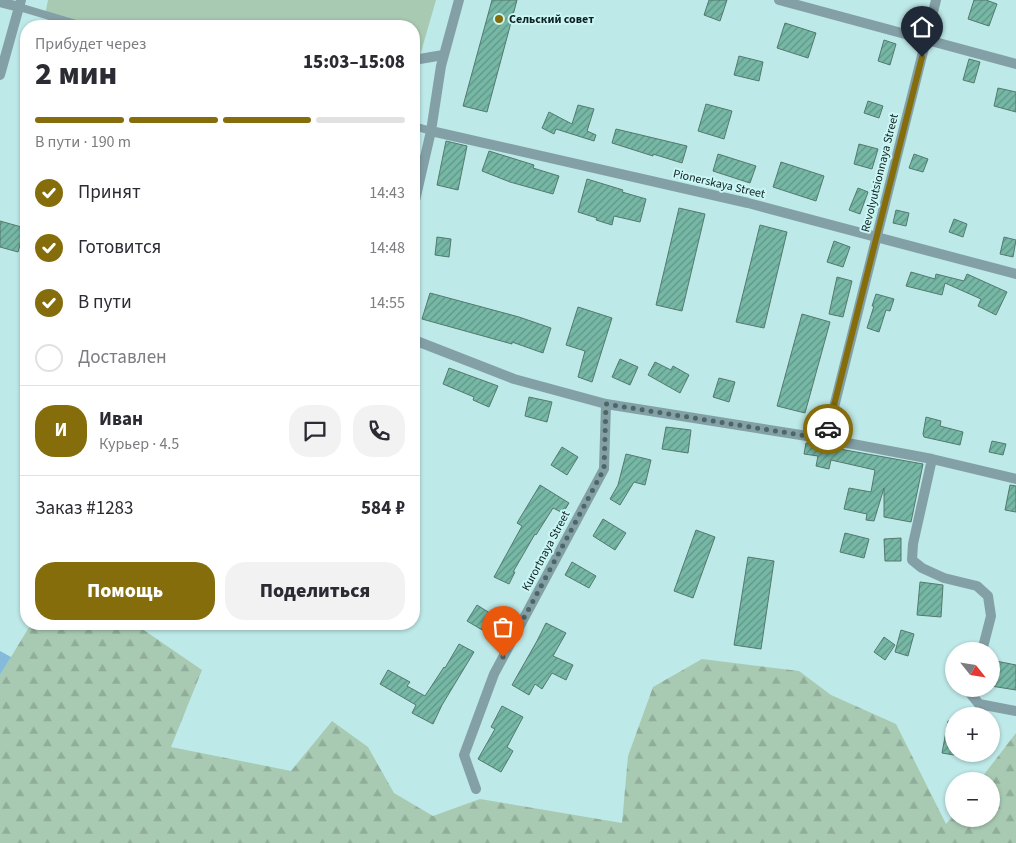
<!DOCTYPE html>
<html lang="ru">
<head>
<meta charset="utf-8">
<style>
  body { margin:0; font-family:"Source Sans 3",sans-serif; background:#f2f2f3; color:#2b2b33; height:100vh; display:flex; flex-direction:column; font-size:19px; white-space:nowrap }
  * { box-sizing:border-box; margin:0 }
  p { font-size:16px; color:#7c7c81 }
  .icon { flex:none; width:28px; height:28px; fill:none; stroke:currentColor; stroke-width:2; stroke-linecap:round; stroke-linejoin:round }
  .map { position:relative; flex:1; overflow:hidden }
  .panel { position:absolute; left:20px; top:20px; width:400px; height:610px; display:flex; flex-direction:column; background:#fff; border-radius:20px; box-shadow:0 1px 4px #0004 }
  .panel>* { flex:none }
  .needle { width:32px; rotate:120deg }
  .buttons { position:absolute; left:945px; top:642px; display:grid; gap:10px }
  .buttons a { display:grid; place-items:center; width:55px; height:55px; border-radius:50%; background:#fff; box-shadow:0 1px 4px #0004; font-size:25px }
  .pin { position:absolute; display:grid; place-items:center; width:42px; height:42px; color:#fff; margin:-51px -21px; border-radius:50% 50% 50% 0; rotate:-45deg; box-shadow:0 0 5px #0007 }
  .pin .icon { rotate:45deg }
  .courier { position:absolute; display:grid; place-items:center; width:50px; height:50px; margin:-25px; border:4px solid #856d0b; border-radius:50%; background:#fff; color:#222; box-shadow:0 1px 6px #0007 }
  .headline em { font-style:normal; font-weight:800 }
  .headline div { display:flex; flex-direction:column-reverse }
  .headline { display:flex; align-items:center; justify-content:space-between; height:85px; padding:0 15px }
  h1 { font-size:32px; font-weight:800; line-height:38px }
  .bar { display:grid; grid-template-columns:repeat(4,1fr); gap:8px 5px; align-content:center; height:60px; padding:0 15px }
  .bar i { height:6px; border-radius:4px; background:#e1e1e2 }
  .bar .current { background:#856d0b }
  .bar p { grid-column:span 4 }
  .line { display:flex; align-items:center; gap:12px; padding:0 15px; border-top:1px solid #e1e1e2 }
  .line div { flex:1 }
  .round { display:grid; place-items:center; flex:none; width:52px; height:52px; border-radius:20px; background:#f2f2f3 }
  ol { padding:0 15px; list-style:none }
  li { display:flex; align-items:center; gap:15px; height:55px }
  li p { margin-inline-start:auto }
  li .icon { padding:5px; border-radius:50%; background:#856d0b; color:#fff; stroke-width:4 }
  li:last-child { color:#7c7c81 }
  li i { width:28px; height:28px; border:2px solid #e1e1e2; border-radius:50% }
  .button { display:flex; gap:10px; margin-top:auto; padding:10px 15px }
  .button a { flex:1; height:58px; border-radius:20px; background:#856d0b; color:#fff; font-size:20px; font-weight:800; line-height:58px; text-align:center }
  .button a+a { background:#f2f2f3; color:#2b2b33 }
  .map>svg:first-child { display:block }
  .grass { fill:url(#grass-tufts) }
  .forest { fill:url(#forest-firs) }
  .park { fill:#a8cab2 }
  .water { fill:#84bbdb }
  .building { fill:url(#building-hatch); stroke:#54796e }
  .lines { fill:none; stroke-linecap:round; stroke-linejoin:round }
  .pedestrian { stroke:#84a0a7; stroke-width:8 }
  .minor { stroke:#84a0a7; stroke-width:10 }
  .done { stroke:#4d6767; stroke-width:5; stroke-dasharray:0 9 }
  .route { stroke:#856d0b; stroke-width:6 }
  .poi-dot { fill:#856d0b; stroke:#caf6f5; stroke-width:2 }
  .labels { text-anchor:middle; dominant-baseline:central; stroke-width:4; stroke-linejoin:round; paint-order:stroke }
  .poi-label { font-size:12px; font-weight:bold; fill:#102121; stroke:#caf6f5; text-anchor:start }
  .street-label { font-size:12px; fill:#102121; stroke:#caf6f5 }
</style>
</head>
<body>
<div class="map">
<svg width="1016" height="843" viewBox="0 0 1016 843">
  <defs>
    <pattern id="grass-tufts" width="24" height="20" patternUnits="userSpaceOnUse" patternTransform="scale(1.25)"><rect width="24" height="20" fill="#a8cab2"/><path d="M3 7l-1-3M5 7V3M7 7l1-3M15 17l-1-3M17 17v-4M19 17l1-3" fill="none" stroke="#90ad99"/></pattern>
    <pattern id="forest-firs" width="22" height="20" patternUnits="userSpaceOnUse" patternTransform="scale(1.25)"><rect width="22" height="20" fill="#a8cab2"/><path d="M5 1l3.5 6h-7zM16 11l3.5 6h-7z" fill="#90ad99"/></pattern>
    <pattern id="building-hatch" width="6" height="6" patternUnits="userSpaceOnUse" patternTransform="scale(1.25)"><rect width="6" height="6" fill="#76b8a5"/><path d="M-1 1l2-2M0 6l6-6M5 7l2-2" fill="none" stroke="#5f9586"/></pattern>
  </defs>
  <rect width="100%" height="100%" fill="#bde9e8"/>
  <path class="grass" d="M 414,72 L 419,75 C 421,86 419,95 414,105 Z"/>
  <path class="forest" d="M 31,624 L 135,624 L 202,670 L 171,747 L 291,771 L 332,721 L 368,747 L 394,793 L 433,816 L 480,799 L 622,823 L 628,756 L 653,687 L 702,659 L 799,671 L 831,695 L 896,724 L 946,824 L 954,814 L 954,819 L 991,819 L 991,781 L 979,781 L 1016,733 L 1016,843 L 0,843 L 0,675 Z"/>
  <path class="park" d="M 48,0 L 436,0 L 419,59 L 414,60 L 414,26 L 88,26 L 45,15 Z"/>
  <path class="water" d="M 0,651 L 11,657 L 0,675 Z"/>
  <path class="building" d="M 492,0 L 517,0 L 487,112 L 463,106 Z
    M 709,0 L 727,0 L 720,21 L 704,15 Z
    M 974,0 L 986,0 L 997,4 L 989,26 L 968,19 Z
    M 785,23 L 816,33 L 808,58 L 777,48 Z
    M 884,40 L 896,44 L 890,65 L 878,61 Z
    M 739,56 L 763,62 L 759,81 L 734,75 Z
    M 969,59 L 980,62 L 974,83 L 963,80 Z
    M 998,88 L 1016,92 L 1016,112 L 994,106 Z
    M 868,101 L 883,106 L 879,118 L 864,113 Z
    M 706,104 L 732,111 L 724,139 L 698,131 Z
    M 578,105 L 594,109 L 587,131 L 596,135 L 594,141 L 556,129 L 554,134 L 542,128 L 549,112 L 572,124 Z
    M 616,129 L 687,146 L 682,163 L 653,154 L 653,156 L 612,143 Z
    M 446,141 L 467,146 L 458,190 L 437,185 Z
    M 859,144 L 878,149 L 872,169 L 854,164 Z
    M 489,151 L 534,165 L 533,168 L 559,176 L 553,194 L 510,182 L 482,171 Z
    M 718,154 L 756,166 L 750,183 L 713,171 Z
    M 914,154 L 928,159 L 923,172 L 909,168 Z
    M 781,162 L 824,176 L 816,201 L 773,187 Z
    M 587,179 L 623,190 L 622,192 L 646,199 L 640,222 L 614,216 L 612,225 L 596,220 L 597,218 L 578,212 Z
    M 858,188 L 868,192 L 860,214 L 849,210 Z
    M 679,208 L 705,214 L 682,311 L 656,305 Z
    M 896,210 L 909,213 L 906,226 L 893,223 Z
    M 954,219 L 967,224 L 963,237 L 949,232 Z
    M 0,221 L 25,228 L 18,252 L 0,247 Z
    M 760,225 L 787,232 L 764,328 L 736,322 Z
    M 437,237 L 451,239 L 449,257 L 435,255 Z
    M 1004,237 L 1016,240 L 1013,257 L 1000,254 Z
    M 834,241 L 850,247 L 843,267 L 827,262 Z
    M 911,272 L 935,279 L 936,274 L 964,281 L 967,274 L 1007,292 L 996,315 L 978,306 L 981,299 L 945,283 L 942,295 L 906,286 Z
    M 837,277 L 852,281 L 843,317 L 829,314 Z
    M 430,293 L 519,317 L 551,328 L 543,353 L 512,342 L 512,344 L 422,319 Z
    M 876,294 L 894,299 L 890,311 L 886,310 L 879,332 L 867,328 L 874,306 L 872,306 Z
    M 578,307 L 612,318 L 592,382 L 578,377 L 585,351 L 566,345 Z
    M 802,314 L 830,322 L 805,413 L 777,406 Z
    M 620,359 L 638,367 L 630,385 L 612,377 Z
    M 655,362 L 671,370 L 673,366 L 689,375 L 680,393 L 648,375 Z
    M 449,368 L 498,386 L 489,407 L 473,400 L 474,397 L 443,384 Z
    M 719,378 L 735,382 L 729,402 L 713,397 Z
    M 529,397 L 552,402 L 547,422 L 525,416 Z
    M 926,417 L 941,421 L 940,426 L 963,432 L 960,445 L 924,437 L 923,434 Z
    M 666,427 L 691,430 L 688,453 L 662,449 Z
    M 992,441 L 1006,444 L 1003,455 L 989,452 Z
    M 806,443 L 923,464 L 911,522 L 884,517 L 884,488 L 874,521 L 866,520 L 867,514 L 844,509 L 849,488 L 871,492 L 875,470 L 831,460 L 829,469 L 816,466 L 818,456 L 804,454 Z
    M 562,447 L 578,457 L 567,475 L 551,465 Z
    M 626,454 L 651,460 L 645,485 L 634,482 L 620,505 L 610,499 L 618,485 Z
    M 540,485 L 569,503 L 563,513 L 553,508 L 536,535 L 535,534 L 513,572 L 515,572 L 509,584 L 494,577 L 522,526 L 517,523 Z
    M 1010,485 L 1016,486 L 1016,512 L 1005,510 Z
    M 603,519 L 626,533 L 615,550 L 593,536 Z
    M 696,530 L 715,537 L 693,598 L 674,591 Z
    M 845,533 L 869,539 L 864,558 L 840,552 Z
    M 901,538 L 901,561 L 885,561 L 884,539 Z
    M 748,557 L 774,561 L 761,649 L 734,645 Z
    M 572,562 L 596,576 L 589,588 L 565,575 Z
    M 920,582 L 943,585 L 941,617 L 917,615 Z
    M 477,605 L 493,615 L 484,631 L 467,621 Z
    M 546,623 L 566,633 L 553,656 L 573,665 L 566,680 L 552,673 L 542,689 L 535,684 L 529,695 L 512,685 L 537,641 Z
    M 901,630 L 914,634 L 908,656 L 895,652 Z
    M 884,637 L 895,645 L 885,660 L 874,652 Z
    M 459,644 L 474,652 L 442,705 L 433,724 L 412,713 L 416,705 L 380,684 L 388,670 L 410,682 L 407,686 L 425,696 L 444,667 L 445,668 Z
    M 991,660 L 1016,665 L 1016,690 L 991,686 Z
    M 502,706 L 523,717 L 507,747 L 513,751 L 501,772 L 478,759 L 495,729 L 491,727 Z
    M 948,721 L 954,721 L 954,755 L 942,753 Z"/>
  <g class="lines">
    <path class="pedestrian" d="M 19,7 L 83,26
      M 414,126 L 431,131"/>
    <path class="minor" d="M 779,0 L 1016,64
      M 0,2 L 19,7
      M 414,60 L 443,55
      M 0,75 L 21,0
      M 431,131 L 748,203 L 1016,274
      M 414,205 L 431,131 L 441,66 L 459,0
      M 414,340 L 514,379 L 606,404 L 826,439 L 932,459 L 1016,479
      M 826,439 L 936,0
      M 932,459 L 913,544 L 912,560 L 922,568 L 944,578 L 977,586 L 988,596 L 991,616 L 982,651
      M 971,689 L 970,693 L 979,704 L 1016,711
      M 476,789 L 464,755 L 494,674 L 604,469 L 606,404"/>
  </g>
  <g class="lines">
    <path class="done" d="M 503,657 L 604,469 L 606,404 L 826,439 L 828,429"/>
    <path class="route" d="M 828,429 L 922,57"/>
  </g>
  <circle class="poi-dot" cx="499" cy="19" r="5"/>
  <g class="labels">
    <g class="poi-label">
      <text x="509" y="19">Сельский совет</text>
    </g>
    <g class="street-label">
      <text transform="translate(880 173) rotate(-76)">Revolyutsionnaya Street</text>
      <text transform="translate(719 184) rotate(13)">Pionerskaya Street</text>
      <text transform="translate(546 551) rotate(-62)">Kurortnaya Street</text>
    </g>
  </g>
</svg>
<div class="buttons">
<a><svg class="needle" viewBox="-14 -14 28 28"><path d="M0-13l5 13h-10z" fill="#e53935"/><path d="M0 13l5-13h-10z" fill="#7c7c81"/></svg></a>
<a>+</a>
<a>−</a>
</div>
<div class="pin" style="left:503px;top:657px;background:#ea580c"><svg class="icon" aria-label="bag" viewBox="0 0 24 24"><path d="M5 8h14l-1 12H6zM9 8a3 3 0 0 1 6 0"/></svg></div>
<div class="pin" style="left:922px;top:57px;background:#1f2937"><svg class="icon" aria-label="home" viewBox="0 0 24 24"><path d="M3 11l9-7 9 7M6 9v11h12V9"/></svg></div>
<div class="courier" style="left:828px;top:429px"><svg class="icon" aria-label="car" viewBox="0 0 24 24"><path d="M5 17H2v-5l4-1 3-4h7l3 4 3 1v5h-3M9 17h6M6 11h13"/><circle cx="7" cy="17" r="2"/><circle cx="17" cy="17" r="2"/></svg></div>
<section class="panel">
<div class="headline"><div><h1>2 мин</h1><p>Прибудет через</p></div><em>15:03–15:08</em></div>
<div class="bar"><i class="current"></i><i class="current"></i><i class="current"></i><i></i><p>В пути · 190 m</p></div>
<ol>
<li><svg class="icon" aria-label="check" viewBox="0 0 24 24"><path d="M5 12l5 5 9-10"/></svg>Принят<p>14:43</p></li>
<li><svg class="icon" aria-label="check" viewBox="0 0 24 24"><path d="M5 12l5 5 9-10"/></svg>Готовится<p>14:48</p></li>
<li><svg class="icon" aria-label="check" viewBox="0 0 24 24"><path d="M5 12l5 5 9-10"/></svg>В пути<p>14:55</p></li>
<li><i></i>Доставлен</li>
</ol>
<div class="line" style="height:90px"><b class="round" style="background:#856d0b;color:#fff">И</b><div><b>Иван</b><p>Курьер · 4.5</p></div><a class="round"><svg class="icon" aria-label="chat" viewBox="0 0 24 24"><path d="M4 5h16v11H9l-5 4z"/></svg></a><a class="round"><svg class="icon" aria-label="phone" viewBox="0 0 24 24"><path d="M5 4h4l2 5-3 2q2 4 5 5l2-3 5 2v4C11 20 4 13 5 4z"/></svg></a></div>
<div class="line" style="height:65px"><div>Заказ #1283</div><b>584 ₽</b></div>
<div class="button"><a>Помощь</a><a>Поделиться</a></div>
</section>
</div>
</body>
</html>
